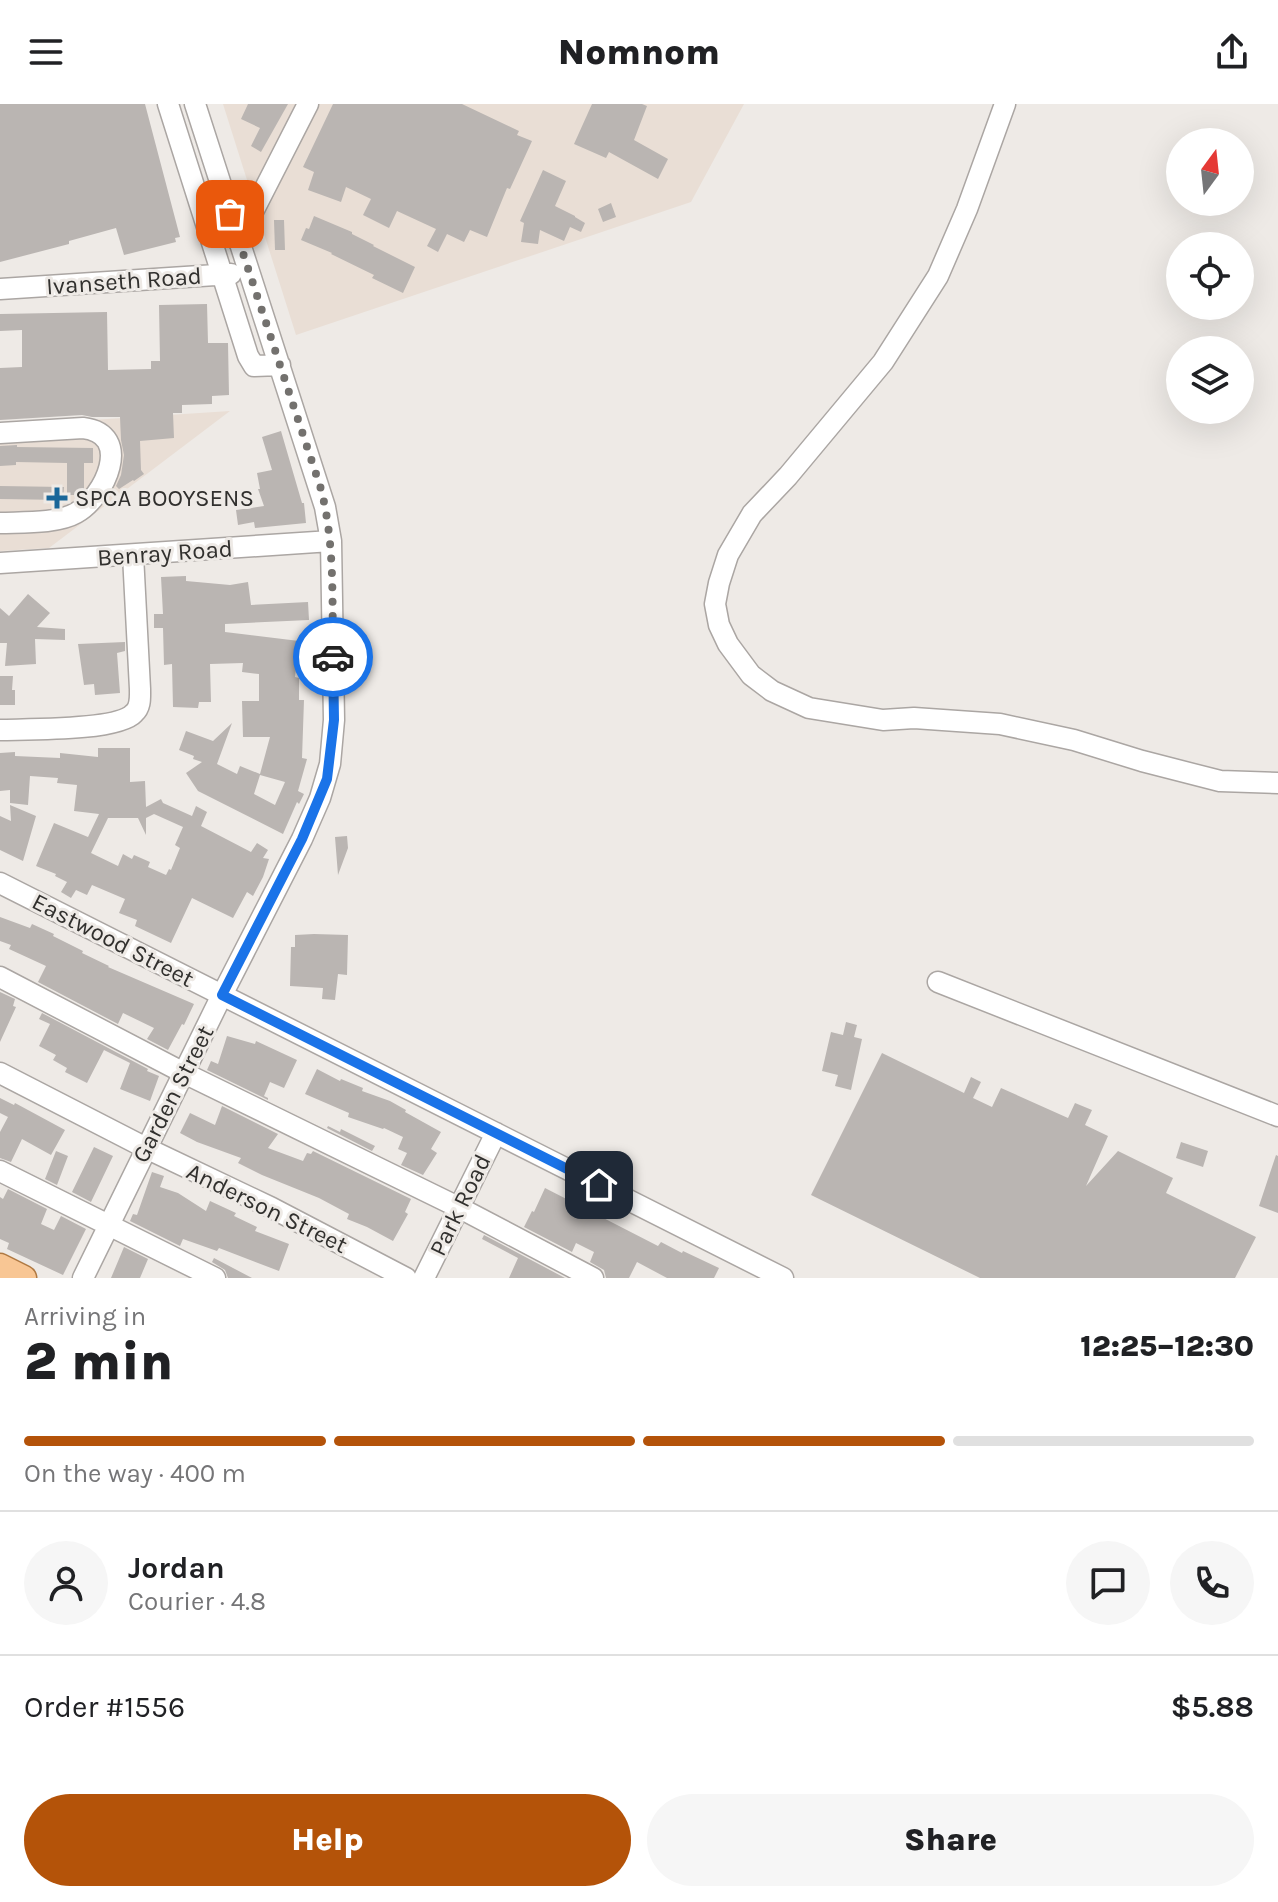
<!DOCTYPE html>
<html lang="en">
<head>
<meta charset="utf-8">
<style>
  body { margin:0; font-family:Karla,sans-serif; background:#f6f6f6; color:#202124; height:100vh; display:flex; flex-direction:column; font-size:30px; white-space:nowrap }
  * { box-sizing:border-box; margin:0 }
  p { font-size:26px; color:#757577 }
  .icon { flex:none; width:44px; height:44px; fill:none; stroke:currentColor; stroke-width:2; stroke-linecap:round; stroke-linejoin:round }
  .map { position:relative; height:1174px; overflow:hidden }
  .details { display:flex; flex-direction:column; background:#fff; flex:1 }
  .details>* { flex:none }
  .needle { width:52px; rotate:15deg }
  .buttons { position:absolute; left:1166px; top:24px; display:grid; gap:16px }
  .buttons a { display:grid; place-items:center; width:88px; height:88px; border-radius:50%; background:#fff; box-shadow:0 8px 32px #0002; font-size:40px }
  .pin { position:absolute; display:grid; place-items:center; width:68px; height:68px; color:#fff; margin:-34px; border-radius:16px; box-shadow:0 4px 12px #0006 }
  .courier { position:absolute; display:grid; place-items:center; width:80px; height:80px; margin:-40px; border:6px solid #1a73e8; border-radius:50%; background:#fff; color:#222; box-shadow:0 2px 10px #0007 }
  .headline em { font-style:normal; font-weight:800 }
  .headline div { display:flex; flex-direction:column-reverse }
  .headline { display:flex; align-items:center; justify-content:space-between; height:136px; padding:0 24px }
  h1 { font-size:52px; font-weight:800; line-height:60px }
  .bar { display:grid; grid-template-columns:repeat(4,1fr); gap:12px 8px; align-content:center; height:96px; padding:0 24px }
  .bar i { height:10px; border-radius:6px; background:#e0e0e0 }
  .bar .current { background:#b45309 }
  .bar p { grid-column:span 4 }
  .line { display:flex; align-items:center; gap:20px; padding:0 24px; border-top:2px solid #e0e0e0 }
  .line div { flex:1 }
  .round { display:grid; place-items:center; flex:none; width:84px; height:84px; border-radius:42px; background:#f6f6f6 }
  .primary-button { display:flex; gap:16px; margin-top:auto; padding:16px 24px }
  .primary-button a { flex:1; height:92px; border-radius:48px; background:#b45309; color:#fff; font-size:32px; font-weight:800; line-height:92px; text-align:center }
  .primary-button a+a { background:#f6f6f6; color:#202124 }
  header { display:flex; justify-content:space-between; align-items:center; height:104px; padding:0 24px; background:#fff; font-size:36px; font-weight:800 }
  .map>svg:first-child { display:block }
  .built { fill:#e9ded5 }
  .building { fill:#bab5b2; fill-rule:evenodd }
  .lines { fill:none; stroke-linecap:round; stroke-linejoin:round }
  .minor-casing { stroke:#aba6a3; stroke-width:23 }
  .major-casing { stroke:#af7942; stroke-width:27 }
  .minor { stroke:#fff; stroke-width:20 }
  .major { stroke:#f8c694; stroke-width:24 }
  .done { stroke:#73716e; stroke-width:8; stroke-dasharray:0 14.4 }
  .route { stroke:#1a73e8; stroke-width:10 }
  .poi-dot { fill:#196699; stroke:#eeeae6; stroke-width:3 }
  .labels { text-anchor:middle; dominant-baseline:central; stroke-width:6; stroke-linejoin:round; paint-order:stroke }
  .street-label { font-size:24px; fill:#31302e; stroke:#eeeae6 }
  .poi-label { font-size:24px; fill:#31302e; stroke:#eeeae6; text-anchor:start }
</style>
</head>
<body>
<header><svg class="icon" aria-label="menu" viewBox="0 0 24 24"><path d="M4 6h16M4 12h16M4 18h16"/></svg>Nomnom<svg class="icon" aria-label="share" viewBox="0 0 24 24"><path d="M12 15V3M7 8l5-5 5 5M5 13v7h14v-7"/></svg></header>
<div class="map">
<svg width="1278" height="1174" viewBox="0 0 1278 1174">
  <rect width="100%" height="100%" fill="#eeeae6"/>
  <path class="built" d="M 223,0 L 744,0 L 691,98 L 296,231 Z
    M 230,307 L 49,444 L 0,447 L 0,322 Z"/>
  <path class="building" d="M 0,0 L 145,0 L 180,133 L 175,134 L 176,138 L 124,151 L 116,124 L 69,137 L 69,140 L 0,158 Z
    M 248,0 L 288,0 L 261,48 L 251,42 L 260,24 L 241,15 Z
    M 333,0 L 462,0 L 519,27 L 517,31 L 532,37 L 510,85 L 507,84 L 487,133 L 470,126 L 464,138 L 447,130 L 438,148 L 427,142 L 436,125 L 397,107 L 389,124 L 363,111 L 371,95 L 346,83 L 341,98 L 308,86 L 314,68 L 303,63 Z
    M 592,0 L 642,0 L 647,2 L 634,36 L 668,55 L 658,75 L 609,48 L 606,54 L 574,40 Z
    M 543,66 L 566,77 L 555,102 L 575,112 L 575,113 L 585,119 L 581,128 L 570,123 L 564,137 L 540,126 L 538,140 L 521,138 L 524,119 L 520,117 Z
    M 611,99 L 616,113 L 603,118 L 598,105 Z
    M 314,112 L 352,128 L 352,130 L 374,141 L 373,142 L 415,163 L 403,189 L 372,174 L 374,171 L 331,150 L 332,149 L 301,136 L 306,124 L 309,125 Z
    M 274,116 L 284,116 L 285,146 L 275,146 Z
    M 207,200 L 208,239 L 228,239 L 229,291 L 212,292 L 212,300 L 182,301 L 182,309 L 173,309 L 174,334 L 140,337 L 141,366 L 144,370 L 134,377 L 133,376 L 119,385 L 116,382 L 121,371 L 124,351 L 121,336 L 120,313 L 92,313 L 82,311 L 0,316 L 0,264 L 22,263 L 22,226 L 0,227 L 0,210 L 107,208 L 108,266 L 151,265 L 151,257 L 160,257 L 159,201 Z
    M 281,327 L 302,399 L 304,399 L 306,419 L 255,424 L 254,418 L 238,421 L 236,406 L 264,402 L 258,385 L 260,385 L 257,369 L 272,366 L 262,333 Z
    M 17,341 L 17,343 L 93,344 L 93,359 L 84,359 L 84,385 L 78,391 L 67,391 L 67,359 L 16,358 L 16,361 L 0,362 L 0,342 Z
    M 0,382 L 64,383 L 63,396 L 0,395 Z
    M 186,472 L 186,477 L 230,481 L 248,478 L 251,501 L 308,498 L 309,516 L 225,520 L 225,528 L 299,537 L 295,573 L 299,574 L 299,596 L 304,596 L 302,654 L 307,655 L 298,687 L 304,690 L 299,700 L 297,698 L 283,730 L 198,687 L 186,669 L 202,658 L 193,655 L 194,652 L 179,646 L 186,627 L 213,637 L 232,619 L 217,660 L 237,670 L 240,662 L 260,670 L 270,633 L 243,633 L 242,597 L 259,597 L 259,570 L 242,568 L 243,559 L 210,560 L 211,598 L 199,598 L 198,604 L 173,603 L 172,560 L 164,561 L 163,524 L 154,524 L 154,510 L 163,510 L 161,473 ZM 260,671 L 285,678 L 275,701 L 254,690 Z
    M 28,490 L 50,509 L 37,523 L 65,525 L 65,536 L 35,535 L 36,560 L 5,562 L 7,539 L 0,539 L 0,504 L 9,512 Z
    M 125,538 L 125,547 L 117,549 L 120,589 L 95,591 L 94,580 L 84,581 L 78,540 Z
    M 0,572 L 13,572 L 12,586 L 15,586 L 15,601 L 0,601 Z
    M 98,644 L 130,644 L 130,678 L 145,677 L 146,703 L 161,695 L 163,699 L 192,712 L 196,702 L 207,708 L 201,722 L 251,748 L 257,739 L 268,746 L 263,754 L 269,755 L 263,773 L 253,792 L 247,788 L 233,814 L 192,794 L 171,839 L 135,822 L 137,816 L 119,809 L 125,795 L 92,781 L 87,791 L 76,786 L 71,794 L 61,788 L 67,778 L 55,772 L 56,770 L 36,762 L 54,719 L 88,733 L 99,710 L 74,707 L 77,681 L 57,679 L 58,674 L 30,672 L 28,701 L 10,699 L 10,686 L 0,687 L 0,649 L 15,648 L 15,652 L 60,654 L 60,649 L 98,653 ZM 154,710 L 183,723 L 175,741 L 180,744 L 171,766 L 169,765 L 166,771 L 148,763 L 150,758 L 134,751 L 132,755 L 123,750 L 118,762 L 91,749 L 108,714 L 138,714 L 146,731 L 146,714 Z
    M 10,701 L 36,712 L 23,757 L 0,746 L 0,712 L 11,717 Z
    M 347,732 L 348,744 L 338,771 L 335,733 Z
    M 0,813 L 30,824 L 32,820 L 54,830 L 53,832 L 83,847 L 82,849 L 109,862 L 108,863 L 194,900 L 184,921 L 182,920 L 168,946 L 147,935 L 154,924 L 123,909 L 118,920 L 38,878 L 46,862 L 9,845 L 11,841 L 0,837 Z
    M 314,830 L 348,831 L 347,871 L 338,870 L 335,896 L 322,895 L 323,884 L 290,882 L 291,843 L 295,843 L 295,831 Z
    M 0,888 L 15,895 L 13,902 L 16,903 L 0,938 Z
    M 42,909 L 148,965 L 147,967 L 159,972 L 150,997 L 120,985 L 130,959 L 104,946 L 87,979 L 65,968 L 67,964 L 53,956 L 56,951 L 39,942 L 50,920 L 39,915 Z
    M 846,918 L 857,921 L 854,933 L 862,935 L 851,986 L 835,982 L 838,971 L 822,967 L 831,928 L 843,931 Z
    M 227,932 L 255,940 L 256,937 L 297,956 L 284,984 L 270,978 L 264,992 L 268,994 L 268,996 L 207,966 L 211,957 L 218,960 Z
    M 882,949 L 964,989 L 971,973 L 981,978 L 973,994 L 992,1003 L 1001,984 L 1068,1014 L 1075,999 L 1092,1006 L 1085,1021 L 1108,1032 L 1086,1082 L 1118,1047 L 1173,1074 L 1166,1089 L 1256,1133 L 1235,1174 L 980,1174 L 811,1091 Z
    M 317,965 L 340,977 L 341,975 L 363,984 L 362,987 L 390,997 L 406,1006 L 405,1008 L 441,1028 L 431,1045 L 437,1049 L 423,1071 L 401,1061 L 407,1049 L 398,1045 L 403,1033 L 384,1024 L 383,1025 L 348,1013 L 349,1009 L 305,990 Z
    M 0,994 L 14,1001 L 15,999 L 65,1026 L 51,1051 L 22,1035 L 11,1058 L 0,1054 L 0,1028 L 8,1013 L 0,1009 Z
    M 222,1002 L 278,1030 L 268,1044 L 303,1057 L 307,1049 L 311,1050 L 313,1047 L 411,1095 L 405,1108 L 408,1110 L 393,1137 L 367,1123 L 347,1115 L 349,1110 L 319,1094 L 262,1071 L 238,1059 L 241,1054 L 197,1038 L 180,1029 L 190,1009 L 215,1021 Z
    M 328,1022 L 340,1028 L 341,1025 L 375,1042 L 372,1047 L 327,1024 Z
    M 1181,1038 L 1208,1047 L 1203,1063 L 1176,1054 Z
    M 94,1043 L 113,1052 L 91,1098 L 72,1088 Z
    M 56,1047 L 68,1052 L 57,1081 L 45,1075 Z
    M 1276,1051 L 1278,1052 L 1278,1109 L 1259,1102 Z
    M 152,1068 L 164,1072 L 160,1083 L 178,1089 L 206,1107 L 210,1097 L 236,1109 L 234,1112 L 257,1123 L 255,1127 L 289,1140 L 279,1167 L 219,1144 L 217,1147 L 183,1135 L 180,1142 L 130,1117 L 133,1110 L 137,1111 Z
    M 545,1084 L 658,1142 L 661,1138 L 682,1149 L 683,1147 L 719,1164 L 714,1174 L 667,1174 L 637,1158 L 629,1174 L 606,1174 L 604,1166 L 590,1158 L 594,1148 L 576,1139 L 572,1148 L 524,1123 L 532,1107 L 534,1108 Z
    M 8,1085 L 47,1105 L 41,1120 L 54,1126 L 61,1112 L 86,1125 L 63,1171 L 7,1145 L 9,1139 L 0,1135 L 0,1093 L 3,1095 Z
    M 484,1131 L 565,1174 L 509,1174 L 518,1154 L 482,1135 Z
    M 124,1143 L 148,1155 L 140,1174 L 111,1174 Z
    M 214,1154 L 252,1174 L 228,1174 L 225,1166 L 212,1158 Z"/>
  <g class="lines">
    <defs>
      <path id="minor" d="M 168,0 L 248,252 L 254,262 L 280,261
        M 1005,0 L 967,105 L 938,172 L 883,258 L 788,372 L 752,410 L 728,451 L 719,479 L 715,500 L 719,521 L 728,540 L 751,571 L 772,587 L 809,604 L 883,616 L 914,614 L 1000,620 L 1074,636 L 1142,657 L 1220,677 L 1278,679
        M 238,137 L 308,0
        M 0,185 L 231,170
        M 0,329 L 83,324 C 134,330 105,393 76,409 C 57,420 21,418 0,419
        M 0,459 L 331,437
        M 0,626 C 27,625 118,627 134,609 C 141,603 140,594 140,585 L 133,451
        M 0,779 L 783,1174
        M 0,873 L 184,969 L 458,1103 L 593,1174
        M 938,878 L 1278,1012
        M 0,969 L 146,1044 L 272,1104 L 406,1174
        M 0,1067 L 215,1174
        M 83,1174 L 222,891 L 302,735 L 320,694 L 330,660 L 334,616 L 331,437 L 325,403 L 195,0
        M 424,1174 L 496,1029"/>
      <path id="major" d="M 0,1162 L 24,1174"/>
    </defs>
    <use href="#minor" class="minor-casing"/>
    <use href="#major" class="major-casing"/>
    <use href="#minor" class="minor"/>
    <use href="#major" class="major"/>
  </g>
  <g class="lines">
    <path class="done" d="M 230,110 L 321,385 C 335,440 332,497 333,553"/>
    <path class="route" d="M 333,553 L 334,616 L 327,675 L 302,735 L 222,891 L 599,1081"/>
  </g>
  <path class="poi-dot" d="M53 382h8v8h8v8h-8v8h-8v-8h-8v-8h8z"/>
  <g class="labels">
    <g class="street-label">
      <text transform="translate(124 177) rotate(-4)">Ivanseth Road</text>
      <text transform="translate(165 449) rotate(-4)">Benray Road</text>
      <text transform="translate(113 836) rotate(27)">Eastwood Street</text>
      <text transform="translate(173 990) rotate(-63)">Garden Street</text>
      <text transform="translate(460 1101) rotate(-64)">Park Road</text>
      <text transform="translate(267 1104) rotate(26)">Anderson Street</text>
    </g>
    <g class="poi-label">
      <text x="75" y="394">SPCA BOOYSENS</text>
    </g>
  </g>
</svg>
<div class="buttons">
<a><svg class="needle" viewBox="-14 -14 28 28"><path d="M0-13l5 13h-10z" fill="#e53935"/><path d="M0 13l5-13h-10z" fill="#757577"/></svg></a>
<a><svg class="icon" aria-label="locate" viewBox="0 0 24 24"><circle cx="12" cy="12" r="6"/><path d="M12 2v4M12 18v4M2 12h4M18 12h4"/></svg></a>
<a><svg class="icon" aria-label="layers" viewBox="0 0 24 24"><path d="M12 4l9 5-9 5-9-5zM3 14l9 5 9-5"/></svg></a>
</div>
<div class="pin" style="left:230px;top:110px;background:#ea580c"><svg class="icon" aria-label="bag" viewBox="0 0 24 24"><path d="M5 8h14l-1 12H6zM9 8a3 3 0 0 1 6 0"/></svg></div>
<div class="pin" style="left:599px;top:1081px;background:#1f2937"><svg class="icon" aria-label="home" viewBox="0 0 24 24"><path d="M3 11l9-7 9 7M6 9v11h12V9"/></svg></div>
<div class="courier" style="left:333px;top:553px"><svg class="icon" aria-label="car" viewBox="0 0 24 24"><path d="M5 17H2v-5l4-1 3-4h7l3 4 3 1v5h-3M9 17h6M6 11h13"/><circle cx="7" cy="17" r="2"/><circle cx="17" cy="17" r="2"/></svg></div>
</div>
<section class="details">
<div class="headline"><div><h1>2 min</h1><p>Arriving in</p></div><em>12:25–12:30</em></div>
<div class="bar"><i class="current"></i><i class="current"></i><i class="current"></i><i></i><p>On the way · 400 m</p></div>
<div class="line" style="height:144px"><a class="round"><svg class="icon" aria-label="person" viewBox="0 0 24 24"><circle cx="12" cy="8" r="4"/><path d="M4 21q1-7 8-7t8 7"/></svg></a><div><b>Jordan</b><p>Courier · 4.8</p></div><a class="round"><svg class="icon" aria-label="chat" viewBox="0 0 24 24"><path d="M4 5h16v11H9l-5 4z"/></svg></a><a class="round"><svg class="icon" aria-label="phone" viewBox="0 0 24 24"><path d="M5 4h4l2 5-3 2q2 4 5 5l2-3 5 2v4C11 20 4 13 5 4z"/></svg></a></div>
<div class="line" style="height:104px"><div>Order #1556</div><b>$5.88</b></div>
<div class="primary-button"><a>Help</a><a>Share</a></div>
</section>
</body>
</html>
